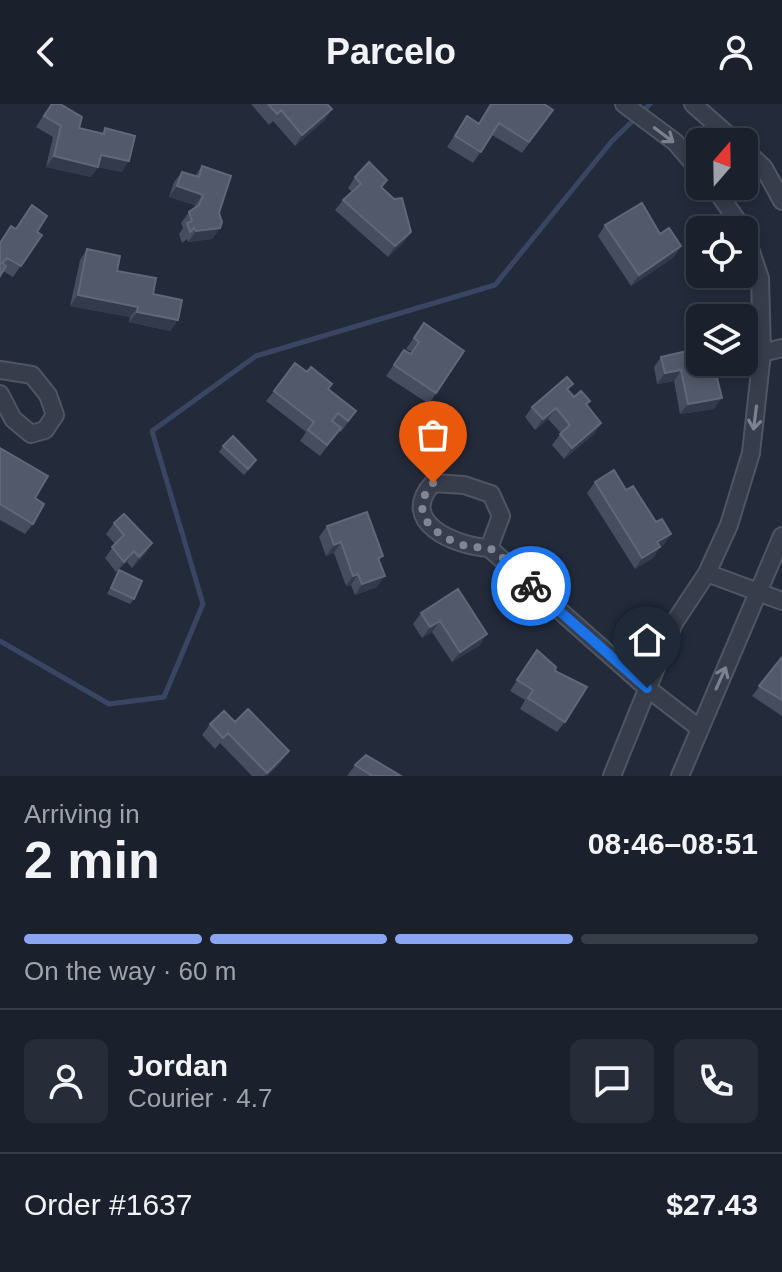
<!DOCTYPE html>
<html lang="en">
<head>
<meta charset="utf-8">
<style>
  body { margin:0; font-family:Arial,sans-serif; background:#272d38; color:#f1f3f6; height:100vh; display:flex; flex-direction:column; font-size:30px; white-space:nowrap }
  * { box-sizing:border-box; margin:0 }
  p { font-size:26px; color:#9fa3a9 }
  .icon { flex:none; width:44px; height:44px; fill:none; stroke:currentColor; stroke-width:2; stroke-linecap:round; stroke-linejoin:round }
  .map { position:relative; height:672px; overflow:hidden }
  .sheet { display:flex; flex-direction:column; background:#1a202c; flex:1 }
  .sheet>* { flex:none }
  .needle { width:52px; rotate:20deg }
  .tools { position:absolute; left:686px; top:24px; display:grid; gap:16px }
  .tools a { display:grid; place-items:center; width:72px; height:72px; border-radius:12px; background:#1a202c; box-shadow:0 4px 12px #0003,0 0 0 2px #383e48; font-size:40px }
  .pin { position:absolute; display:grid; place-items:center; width:68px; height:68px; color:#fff; margin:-82px -34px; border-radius:50% 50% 50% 0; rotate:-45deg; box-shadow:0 0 8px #0007 }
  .pin .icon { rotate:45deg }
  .courier { position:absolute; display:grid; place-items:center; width:80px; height:80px; margin:-40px; border:6px solid #1a73e8; border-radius:50%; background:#fff; color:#222; box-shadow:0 2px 10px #0007 }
  .head em { font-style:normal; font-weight:700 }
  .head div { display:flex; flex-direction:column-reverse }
  .head { display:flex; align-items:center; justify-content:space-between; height:136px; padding:0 24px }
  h1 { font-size:52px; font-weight:700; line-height:60px }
  .bar { display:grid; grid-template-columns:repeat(4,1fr); gap:12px 8px; align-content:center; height:96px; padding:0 24px }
  .bar i { height:10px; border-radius:6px; background:#383e48 }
  .bar .active { background:#8aa6f3 }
  .bar p { grid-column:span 4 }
  .line { display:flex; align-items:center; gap:20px; padding:0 24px; border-top:2px solid #383e48 }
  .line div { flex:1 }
  .round { display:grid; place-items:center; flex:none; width:84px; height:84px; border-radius:12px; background:#272d38 }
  header { display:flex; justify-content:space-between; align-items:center; height:104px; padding:0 24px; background:#1a202c; font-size:36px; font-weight:700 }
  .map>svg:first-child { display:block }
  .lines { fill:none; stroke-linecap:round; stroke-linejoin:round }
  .stream { stroke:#394663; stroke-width:5 }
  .street-casing { stroke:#4f5562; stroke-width:20 }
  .street { stroke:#373d4b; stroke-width:16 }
  .wall { fill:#454d5f }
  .shaded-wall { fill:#333a4b }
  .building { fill:#51596a; stroke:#606878; stroke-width:2 }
  .oneway { stroke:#7b818f }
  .done { stroke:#808695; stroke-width:8; stroke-dasharray:0 14.4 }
  .route { stroke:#1a73e8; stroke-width:10 }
</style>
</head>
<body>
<header><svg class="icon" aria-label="back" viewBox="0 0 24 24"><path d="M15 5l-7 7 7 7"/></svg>Parcelo<svg class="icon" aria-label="person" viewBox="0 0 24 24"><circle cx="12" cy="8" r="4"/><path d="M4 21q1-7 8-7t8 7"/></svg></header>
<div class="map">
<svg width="782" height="672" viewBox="0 0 782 672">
  <rect width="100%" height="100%" fill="#232a3a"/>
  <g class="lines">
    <path class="stream" d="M 0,537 L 109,600 L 164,593 L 203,500 L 152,327 L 256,252 L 495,181 L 612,37 L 650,0"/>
    <defs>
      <path id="street" d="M 624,0 L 675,38 L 700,67
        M 693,0 L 736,38
        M 744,45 L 764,64 L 782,97
        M 713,82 L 744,126
        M 762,249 L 782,244
        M 0,266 L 32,271 L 48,291 L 55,311 L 45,326 L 31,330 L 13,315 L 0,290
        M 489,444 L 501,412 L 491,390 L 464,381 L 433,379 C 397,418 455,442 489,444 L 647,584 L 699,624
        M 707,469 L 782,497
        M 612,672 L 674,519 L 707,469 L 729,421 L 751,349 L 762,249 L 760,174 L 744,127
        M 680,672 L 782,432"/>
    </defs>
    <use href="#street" class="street-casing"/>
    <use href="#street" class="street"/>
  </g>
  <path class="wall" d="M 51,0 L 79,24 L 102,29 L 105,24 L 122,68 L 98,63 L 91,73 L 46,63 L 53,33 L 36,23 Z
    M 251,0 L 327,0 L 332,5 L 325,16 L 295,42 L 273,17 L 269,21 Z
    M 491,0 L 544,0 L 553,6 L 522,49 L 492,31 L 473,59 L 447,43 L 467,12 L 479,19 Z
    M 202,62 L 219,109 L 220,124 L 212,135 L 188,138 L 187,135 L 182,139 L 179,130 L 183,124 L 181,119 L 189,108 L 194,104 L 195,101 L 169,93 L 174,78 L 182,68 L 195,72 Z
    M 355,73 L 382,84 L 411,128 L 403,139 L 388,153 L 335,106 L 343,96 L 352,88 L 348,84 Z
    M 605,121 L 660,130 L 681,142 L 674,153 L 631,182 L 598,132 Z
    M 16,125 L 37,128 L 42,131 L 13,173 L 3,167 L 0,138 Z
    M 87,145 L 117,167 L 153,190 L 178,216 L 170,227 L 129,218 L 130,213 L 70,202 L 80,156 Z
    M 424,219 L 464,247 L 429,300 L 386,272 L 404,246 L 411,250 L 412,248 L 406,245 Z
    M 700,244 L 714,305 L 680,310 L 674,277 L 657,280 L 654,263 L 661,253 Z
    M 328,285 L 356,307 L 341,328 L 339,327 L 320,352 L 300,337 L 306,328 L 266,297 L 274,287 Z
    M 568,286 L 574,293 L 590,297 L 586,301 L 601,319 L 594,330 L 564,355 L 552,341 L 561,329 L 548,315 L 535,326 L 525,313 L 532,303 Z
    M 223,342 L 252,362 L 244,371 L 219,348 Z
    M 0,344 L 35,394 L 33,420 L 25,430 L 0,416 Z
    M 595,378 L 626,386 L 664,441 L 660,443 L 653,454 L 635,465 L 587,389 Z
    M 114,419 L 152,439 L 145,450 L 132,464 L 127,458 L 116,468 L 105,454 L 115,440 L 106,430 Z
    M 327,422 L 383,452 L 379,457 L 377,483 L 355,491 L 351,481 L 346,482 L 334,449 L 326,452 L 319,433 Z
    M 119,466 L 134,495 L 130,500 L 107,490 Z
    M 458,485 L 480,541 L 452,558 L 432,528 L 422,534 L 413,520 L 421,509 Z
    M 537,546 L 555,567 L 565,618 L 557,628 L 520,605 L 525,596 L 510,587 Z
    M 782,553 L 782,612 L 752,592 Z
    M 235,618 L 281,658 L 267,672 L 252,672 L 220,639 L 215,645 L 202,631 L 210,620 Z
    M 355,661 L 401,672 L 347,672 Z"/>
  <path class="shaded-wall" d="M 332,5 L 325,16 L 295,42 L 302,31 Z
    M 101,51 L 129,57 L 122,68 L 98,63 L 91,73 L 46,63 L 54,52 Z
    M 177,82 L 203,91 L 195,101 L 169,93 Z
    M 220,124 L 212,135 L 188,138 L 196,127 Z
    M 411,128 L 403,139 L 388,153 L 395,142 Z
    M 681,142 L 674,153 L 631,182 L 639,171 Z
    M 78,191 L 138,203 L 130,213 L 70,202 Z
    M 137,208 L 178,216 L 170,227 L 129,218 Z
    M 681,266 L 674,277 L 657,280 L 665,269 Z
    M 722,294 L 714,305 L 680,310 L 688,300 Z
    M 556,304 L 548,315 L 535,326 L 543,315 Z
    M 601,319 L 594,330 L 564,355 L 572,344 Z
    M 671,430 L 664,441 L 650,449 L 657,438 Z
    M 341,438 L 334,449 L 326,452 L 334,441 Z
    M 152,439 L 145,450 L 132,464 L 139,453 Z
    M 660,443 L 653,454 L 635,465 L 642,454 Z
    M 134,447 L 127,458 L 116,468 L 124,458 Z
    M 358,470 L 351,481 L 346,482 L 353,472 Z
    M 385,472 L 377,483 L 355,491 L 362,480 Z
    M 440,517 L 432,528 L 422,534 L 430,523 Z
    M 487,530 L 480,541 L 452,558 L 460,548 Z
    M 289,647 L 281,658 L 267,672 L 264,672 Z"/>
  <path class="building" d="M 52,0 L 60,0 L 82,13 L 79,24 L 104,30 L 105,24 L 135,32 L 129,57 L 101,51 L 98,63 L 54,52 L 61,22 L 44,12 Z
    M 268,0 L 327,0 L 332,5 L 302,31 L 281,6 L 277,10 Z
    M 491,0 L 544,0 L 553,6 L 529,38 L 499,19 L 481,48 L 455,32 L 467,12 L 479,20 Z
    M 369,58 L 387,76 L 381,83 L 394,95 L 402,94 L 411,128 L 395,142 L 343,96 L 361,80 L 355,73 Z
    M 202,62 L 231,72 L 219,109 L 222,118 L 220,124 L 196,127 L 194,124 L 190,128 L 187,119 L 192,117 L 189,108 L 199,101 L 203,91 L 177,82 L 182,68 L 199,73 Z
    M 642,99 L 660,130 L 669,124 L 681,142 L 639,171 L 605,121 Z
    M 32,101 L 47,112 L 37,128 L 42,131 L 21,162 L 7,154 L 2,159 L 6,162 L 0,172 L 0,139 L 11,122 L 16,125 Z
    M 87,145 L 120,152 L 117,167 L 156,174 L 153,190 L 182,196 L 178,216 L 137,208 L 138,203 L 78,191 Z
    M 424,219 L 464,247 L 436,289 L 394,261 L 404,246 L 411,250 L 419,238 L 414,234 Z
    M 700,244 L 700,258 L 713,258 L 722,294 L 688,300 L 681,266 L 665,269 L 661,253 Z
    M 295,259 L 307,268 L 311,263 L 332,280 L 328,285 L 356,307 L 348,317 L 338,309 L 332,317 L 341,324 L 327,341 L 308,326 L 314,318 L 274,287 Z
    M 567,273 L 573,280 L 567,285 L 574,293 L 581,287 L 590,297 L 586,300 L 601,319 L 572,344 L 560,330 L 570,321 L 556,304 L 543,315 L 532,303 Z
    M 233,332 L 256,356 L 248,365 L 223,342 Z
    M 0,344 L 48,372 L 35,394 L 44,400 L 33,420 L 0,400 Z
    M 614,366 L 626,386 L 633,382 L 656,418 L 662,415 L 671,430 L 657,438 L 660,443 L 642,454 L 595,378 Z
    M 367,408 L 383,452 L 378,454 L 385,472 L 362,480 L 358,470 L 353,472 L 341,438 L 334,441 L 327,422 Z
    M 124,410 L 152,439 L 139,453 L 134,447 L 124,458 L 112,443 L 124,431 L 114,419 Z
    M 119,466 L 142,477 L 134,495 L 111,484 Z
    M 458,485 L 487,530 L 460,548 L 440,517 L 430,523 L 421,509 Z
    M 537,546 L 556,563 L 555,567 L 587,583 L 565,618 L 528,594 L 533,586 L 517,576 Z
    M 782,553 L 782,596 L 759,582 Z
    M 248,605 L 289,647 L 267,669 L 228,629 L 223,634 L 210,620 L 224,607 L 235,618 Z
    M 366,651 L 401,672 L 370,672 L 371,671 L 355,661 Z"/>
  <defs><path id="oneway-shaft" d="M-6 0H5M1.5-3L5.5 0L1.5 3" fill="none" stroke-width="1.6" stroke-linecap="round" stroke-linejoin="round" transform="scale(2)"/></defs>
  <g class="oneway">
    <use href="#oneway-shaft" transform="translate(664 31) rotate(37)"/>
    <use href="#oneway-shaft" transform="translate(755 314) rotate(97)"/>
    <use href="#oneway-shaft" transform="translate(721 574) rotate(-66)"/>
  </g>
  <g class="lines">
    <path class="done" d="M 433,379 C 405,410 437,435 470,443 C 475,444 483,442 489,444 C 503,451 519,471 531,482"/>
    <path class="route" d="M 531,482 L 647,584"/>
  </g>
</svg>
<div class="tools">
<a><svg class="needle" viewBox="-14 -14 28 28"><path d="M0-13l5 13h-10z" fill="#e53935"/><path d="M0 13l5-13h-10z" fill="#9fa3a9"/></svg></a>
<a><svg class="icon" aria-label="locate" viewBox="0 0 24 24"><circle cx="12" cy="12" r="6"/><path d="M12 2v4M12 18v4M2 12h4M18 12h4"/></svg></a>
<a><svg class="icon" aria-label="layers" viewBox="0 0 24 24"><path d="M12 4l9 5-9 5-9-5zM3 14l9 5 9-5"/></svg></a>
</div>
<div class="pin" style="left:433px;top:379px;background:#ea580c"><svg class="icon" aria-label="bag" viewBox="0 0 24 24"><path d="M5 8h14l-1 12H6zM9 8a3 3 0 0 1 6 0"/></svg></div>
<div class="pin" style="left:647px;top:584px;background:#1f2937"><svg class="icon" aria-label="home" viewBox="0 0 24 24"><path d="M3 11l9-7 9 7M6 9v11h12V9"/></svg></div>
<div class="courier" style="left:531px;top:482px"><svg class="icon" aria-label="bike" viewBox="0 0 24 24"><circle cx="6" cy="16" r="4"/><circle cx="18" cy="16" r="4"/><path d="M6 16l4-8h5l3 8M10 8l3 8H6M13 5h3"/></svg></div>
</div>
<section class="sheet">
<div class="head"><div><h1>2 min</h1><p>Arriving in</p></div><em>08:46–08:51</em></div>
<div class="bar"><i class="active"></i><i class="active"></i><i class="active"></i><i></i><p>On the way · 60 m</p></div>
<div class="line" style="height:144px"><a class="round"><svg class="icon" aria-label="person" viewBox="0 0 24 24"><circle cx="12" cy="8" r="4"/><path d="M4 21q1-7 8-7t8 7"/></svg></a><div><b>Jordan</b><p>Courier · 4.7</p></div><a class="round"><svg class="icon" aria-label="chat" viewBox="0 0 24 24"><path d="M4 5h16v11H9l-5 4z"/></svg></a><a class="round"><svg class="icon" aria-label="phone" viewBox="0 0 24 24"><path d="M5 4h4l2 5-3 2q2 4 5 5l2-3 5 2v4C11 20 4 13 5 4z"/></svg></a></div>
<div class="line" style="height:104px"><div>Order #1637</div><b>$27.43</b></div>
</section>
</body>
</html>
